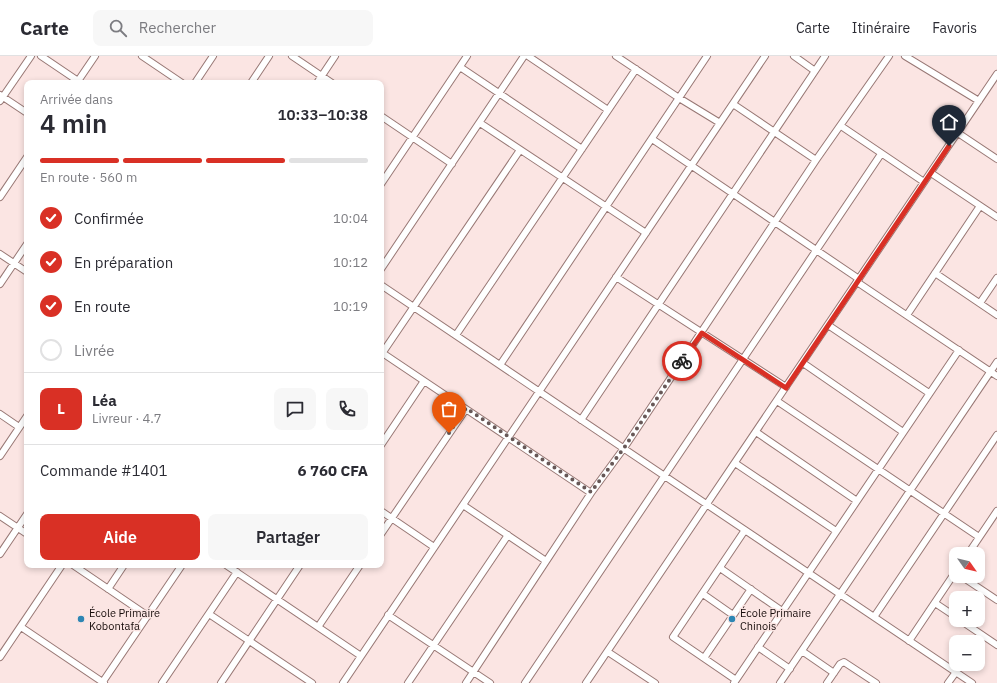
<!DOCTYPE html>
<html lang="fr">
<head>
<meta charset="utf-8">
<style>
  body { margin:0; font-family:"IBM Plex Sans",sans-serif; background:#f7f7f7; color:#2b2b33; height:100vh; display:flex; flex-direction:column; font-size:15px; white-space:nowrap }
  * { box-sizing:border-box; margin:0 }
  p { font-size:13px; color:#7c7c81 }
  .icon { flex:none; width:22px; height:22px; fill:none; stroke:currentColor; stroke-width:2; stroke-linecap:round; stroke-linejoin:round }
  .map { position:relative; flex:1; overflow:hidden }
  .sheet { position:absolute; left:24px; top:24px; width:360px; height:488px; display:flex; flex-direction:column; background:#fff; border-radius:8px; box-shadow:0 2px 6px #0003 }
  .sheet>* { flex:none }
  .needle { width:26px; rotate:124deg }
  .fabs { position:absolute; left:949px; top:491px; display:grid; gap:8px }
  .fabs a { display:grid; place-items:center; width:36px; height:36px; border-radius:8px; background:#fff; box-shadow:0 2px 6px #0003; font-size:20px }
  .pin { position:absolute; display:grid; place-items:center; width:34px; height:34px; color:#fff; margin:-41px -17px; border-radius:50% 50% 50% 0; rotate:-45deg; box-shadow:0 0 4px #0007 }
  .pin .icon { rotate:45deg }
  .courier { position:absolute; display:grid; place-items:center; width:40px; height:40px; margin:-20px; border:3px solid #d93025; border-radius:50%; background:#fff; color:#222; box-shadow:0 1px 5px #0007 }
  .headline em { font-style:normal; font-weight:600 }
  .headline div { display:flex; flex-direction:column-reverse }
  .headline { display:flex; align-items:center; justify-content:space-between; height:68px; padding:0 16px }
  h1 { font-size:26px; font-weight:600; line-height:30px }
  .bar { display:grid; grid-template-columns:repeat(4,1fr); gap:6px 4px; align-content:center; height:48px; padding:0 16px }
  .bar i { height:5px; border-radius:3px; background:#e1e1e2 }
  .bar .on { background:#d93025 }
  .bar p { grid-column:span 4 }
  .line { display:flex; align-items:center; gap:10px; padding:0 16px; border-top:1px solid #e1e1e2 }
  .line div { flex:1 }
  .round { display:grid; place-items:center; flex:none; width:42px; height:42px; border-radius:8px; background:#f7f7f7 }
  ol { padding:0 16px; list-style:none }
  li { display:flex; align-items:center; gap:12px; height:44px }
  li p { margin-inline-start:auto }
  li .icon { padding:4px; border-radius:50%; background:#d93025; color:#fff; stroke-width:4 }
  li:last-child { color:#7c7c81 }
  li i { width:22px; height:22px; border:2px solid #e1e1e2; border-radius:50% }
  .action { display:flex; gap:8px; margin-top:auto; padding:8px 16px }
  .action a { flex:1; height:46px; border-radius:8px; background:#d93025; color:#fff; font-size:16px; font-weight:600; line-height:46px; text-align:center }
  .action a+a { background:#f7f7f7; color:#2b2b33 }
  header { display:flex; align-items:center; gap:24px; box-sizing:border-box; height:56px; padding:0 20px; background:#fff; border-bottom:1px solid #e1e1e2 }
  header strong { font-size:19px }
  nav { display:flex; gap:22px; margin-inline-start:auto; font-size:14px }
  .search { width:280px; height:36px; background:#f7f7f7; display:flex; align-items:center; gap:10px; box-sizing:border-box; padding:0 14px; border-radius:8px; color:#7c7c81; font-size:15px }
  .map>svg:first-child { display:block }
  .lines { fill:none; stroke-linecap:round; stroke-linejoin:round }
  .minor-casing { stroke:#987875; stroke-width:8 }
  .minor { stroke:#fff; stroke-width:6 }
  .done { stroke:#675857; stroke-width:4; stroke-dasharray:0 7.2 }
  .route { stroke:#d93025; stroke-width:5 }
  .poi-dot { fill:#2d86b4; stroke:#fbe5e3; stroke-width:1.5 }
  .labels { text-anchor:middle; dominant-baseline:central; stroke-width:3; stroke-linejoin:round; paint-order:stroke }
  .poi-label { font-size:11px; fill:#170c0b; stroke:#fbe5e3; text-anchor:start }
</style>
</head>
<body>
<header>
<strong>Carte</strong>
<div class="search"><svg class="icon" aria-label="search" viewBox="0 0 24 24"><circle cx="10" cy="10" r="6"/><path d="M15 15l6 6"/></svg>Rechercher</div>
<nav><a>Carte</a><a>Itinéraire</a><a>Favoris</a></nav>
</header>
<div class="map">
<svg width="997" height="627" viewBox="0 0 997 627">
  <rect width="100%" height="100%" fill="#fbe5e3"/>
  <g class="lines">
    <defs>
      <path id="minor" d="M 41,0 L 81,27
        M 142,0 L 182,27
        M 292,0 L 332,27
        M 528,0 L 608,54
        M 616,0 L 679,42 L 720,67
        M 794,0 L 815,15
        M 905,0 L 979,45
        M 460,11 L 582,93
        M 78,25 L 95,0
        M 195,27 L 213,0
        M 251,27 L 269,0
        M 317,27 L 335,0
        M 0,39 L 27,57
        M 0,45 L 31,0
        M 733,48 L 816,104
        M 381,60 L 452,108
        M 480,67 L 646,177
        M 841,70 L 924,126
        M 958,77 L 997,103
        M 652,83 L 859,223
        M 931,117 L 997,161
        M 381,128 L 467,0
        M 0,141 L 27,101
        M 0,198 L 27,216
        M 381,213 L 524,0
        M 935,217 L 997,259
        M 616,221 L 786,331
        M 857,226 L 997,320
        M 0,228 L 27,188
        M 381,229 L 972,627
        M 980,247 L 997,222
        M 907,259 L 980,150
        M 828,269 L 929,337
        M 456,279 L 636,13
        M 381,296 L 591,437
        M 381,299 L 520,94
        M 803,307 L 903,376
        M 500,309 L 707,0
        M 777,345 L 979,481
        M 0,358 L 19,371
        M 581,364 L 825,0
        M 756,376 L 857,445
        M 381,389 L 424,325
        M 0,400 L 27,360
        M 735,407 L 836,475
        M 463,449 L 546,505
        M 381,455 L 434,491
        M 0,460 L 27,478
        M 381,478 L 466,353
        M 0,498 L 27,458
        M 968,498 L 997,455
        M 73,509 L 148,560
        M 226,509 L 361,600
        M 720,512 L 782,555
        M 961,520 L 997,544
        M 108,533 L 124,509
        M 703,538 L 733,559
        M 935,547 L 956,561
        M 209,558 L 312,627
        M 388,559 L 490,627
        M 874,561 L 997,379
        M 960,564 L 997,589
        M 21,571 L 104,627
        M 318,571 L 360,509
        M 909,585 L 956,515
        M 758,591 L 790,613
        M 802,595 L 834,617
        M 608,596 L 655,627
        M 0,601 L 62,509
        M 704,602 L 751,533
        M 736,624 L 673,581 L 745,474
        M 102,627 L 182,509
        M 162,627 L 237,516
        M 221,627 L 300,509
        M 343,627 L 765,0
        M 408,627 L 508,479
        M 466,627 L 591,437 L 624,392 L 816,104 L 889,0
        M 525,627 L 881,98
        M 586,627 L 997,18
        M 734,627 L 959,294
        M 780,627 L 997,306
        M 827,627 L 840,608 L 844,606 L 876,627
        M 948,627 L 956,616"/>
    </defs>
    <use href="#minor" class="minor-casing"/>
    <use href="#minor" class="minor"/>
  </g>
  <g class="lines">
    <path class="done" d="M 449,377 L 466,352 L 591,436 L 624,392 L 682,305"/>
    <path class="route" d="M 682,305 L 702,277 L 786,332 L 949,90"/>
  </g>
  <g class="poi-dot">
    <circle cx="81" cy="563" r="4"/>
    <circle cx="732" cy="563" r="4"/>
  </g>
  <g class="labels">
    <g class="poi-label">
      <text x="89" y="557">École Primaire<tspan x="89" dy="13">Kobontafa</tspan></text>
      <text x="740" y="557">École Primaire<tspan x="740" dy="13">Chinois</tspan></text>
    </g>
  </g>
</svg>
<div class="fabs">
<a><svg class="needle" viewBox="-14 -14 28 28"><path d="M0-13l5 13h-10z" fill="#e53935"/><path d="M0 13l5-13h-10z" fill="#7c7c81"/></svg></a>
<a>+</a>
<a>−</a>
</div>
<div class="pin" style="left:449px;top:377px;background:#ea580c"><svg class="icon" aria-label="bag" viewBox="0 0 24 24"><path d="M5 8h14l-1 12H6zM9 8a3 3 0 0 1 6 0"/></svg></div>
<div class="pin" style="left:949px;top:90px;background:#1f2937"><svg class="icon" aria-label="home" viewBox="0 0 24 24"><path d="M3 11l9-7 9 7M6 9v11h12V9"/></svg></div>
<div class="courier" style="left:682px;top:305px"><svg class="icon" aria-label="bike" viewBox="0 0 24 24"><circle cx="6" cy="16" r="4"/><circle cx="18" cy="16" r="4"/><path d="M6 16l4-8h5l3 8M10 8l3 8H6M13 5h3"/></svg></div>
<section class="sheet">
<div class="headline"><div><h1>4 min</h1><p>Arrivée dans</p></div><em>10:33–10:38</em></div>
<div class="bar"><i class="on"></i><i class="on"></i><i class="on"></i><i></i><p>En route · 560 m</p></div>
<ol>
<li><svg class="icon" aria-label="check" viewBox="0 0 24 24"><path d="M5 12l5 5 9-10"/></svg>Confirmée<p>10:04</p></li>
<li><svg class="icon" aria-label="check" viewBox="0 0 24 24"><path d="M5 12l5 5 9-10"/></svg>En préparation<p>10:12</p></li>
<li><svg class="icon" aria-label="check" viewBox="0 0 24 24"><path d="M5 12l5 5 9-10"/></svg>En route<p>10:19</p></li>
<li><i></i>Livrée</li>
</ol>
<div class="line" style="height:72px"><b class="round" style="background:#d93025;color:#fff">L</b><div><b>Léa</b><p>Livreur · 4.7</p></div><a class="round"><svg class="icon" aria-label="chat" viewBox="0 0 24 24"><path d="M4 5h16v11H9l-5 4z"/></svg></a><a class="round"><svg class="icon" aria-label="phone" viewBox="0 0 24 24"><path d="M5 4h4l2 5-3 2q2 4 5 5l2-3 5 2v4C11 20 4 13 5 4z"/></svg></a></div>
<div class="line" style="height:52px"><div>Commande #1401</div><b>6 760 CFA</b></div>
<div class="action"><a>Aide</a><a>Partager</a></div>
</section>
</div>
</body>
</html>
